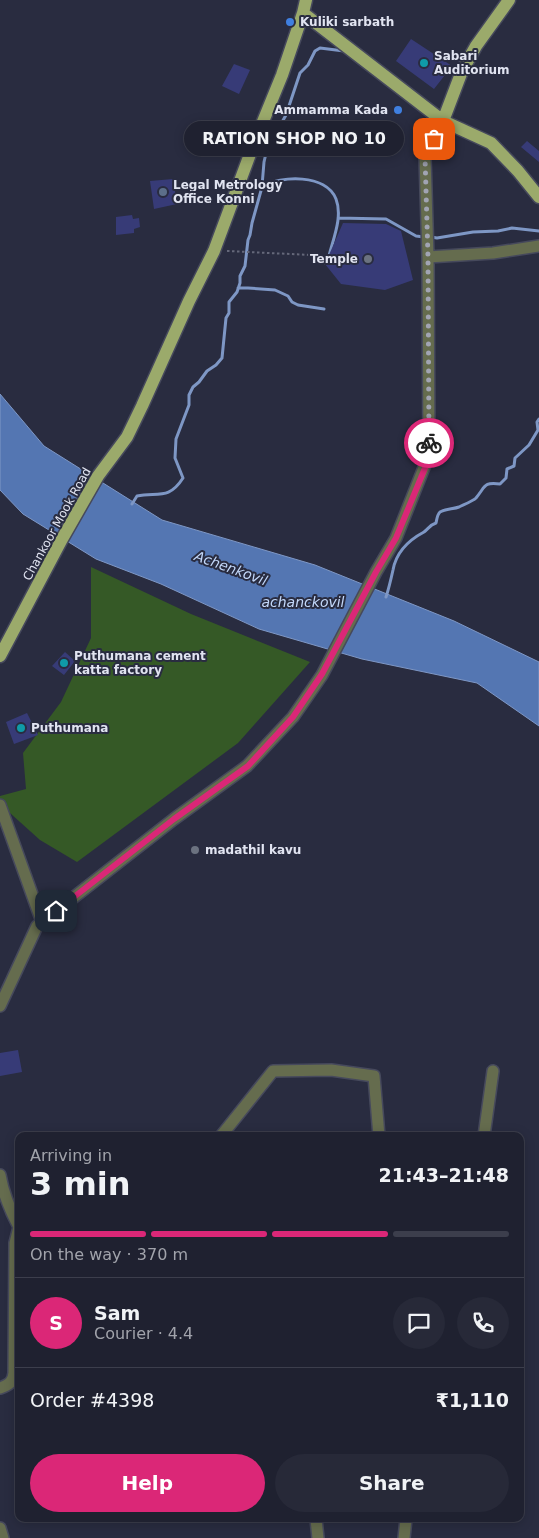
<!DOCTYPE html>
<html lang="en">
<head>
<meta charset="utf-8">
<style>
  body { margin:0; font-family:"DejaVu Sans",sans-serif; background:#272938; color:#f1f3f6; height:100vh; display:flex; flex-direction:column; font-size:19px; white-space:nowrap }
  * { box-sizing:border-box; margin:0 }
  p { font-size:16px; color:#a1a3ab }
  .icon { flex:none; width:28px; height:28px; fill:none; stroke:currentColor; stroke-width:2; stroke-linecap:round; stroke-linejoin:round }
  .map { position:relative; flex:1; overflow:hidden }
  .panel { position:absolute; left:15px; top:1132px; width:509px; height:390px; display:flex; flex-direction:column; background:#1f2130; border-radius:10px; box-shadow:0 2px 12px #0003,0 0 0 1px #3c3e4c }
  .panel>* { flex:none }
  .pin { position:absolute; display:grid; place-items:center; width:42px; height:42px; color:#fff; margin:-21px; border-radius:10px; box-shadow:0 2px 8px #0006 }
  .courier { position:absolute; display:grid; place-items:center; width:50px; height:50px; margin:-25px; border:4px solid #db2777; border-radius:50%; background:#fff; color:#222; box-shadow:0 1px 6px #0007 }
  .bubble { position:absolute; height:35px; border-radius:18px; background:#1f2130; box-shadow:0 2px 12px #0003,0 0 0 1px #3c3e4c; font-size:16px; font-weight:700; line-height:35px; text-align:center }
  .summary em { font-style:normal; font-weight:700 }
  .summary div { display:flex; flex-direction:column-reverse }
  .summary { display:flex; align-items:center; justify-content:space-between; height:85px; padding:0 15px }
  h1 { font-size:32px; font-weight:700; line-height:38px }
  .bar { display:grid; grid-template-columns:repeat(4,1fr); gap:8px 5px; align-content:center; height:60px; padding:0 15px }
  .bar i { height:6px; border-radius:4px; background:#3c3e4c }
  .bar .selected { background:#db2777 }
  .bar p { grid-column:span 4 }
  .line { display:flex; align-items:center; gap:12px; padding:0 15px; border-top:1px solid #3c3e4c }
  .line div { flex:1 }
  .round { display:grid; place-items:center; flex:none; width:52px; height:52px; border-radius:26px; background:#272938 }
  .primary-button { display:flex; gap:10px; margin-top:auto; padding:10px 15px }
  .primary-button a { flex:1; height:58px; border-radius:30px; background:#db2777; color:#fff; font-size:20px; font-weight:700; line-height:58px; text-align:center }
  .primary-button a+a { background:#272938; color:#f1f3f6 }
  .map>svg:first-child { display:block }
  .green { fill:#355926 }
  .water { fill:#5476b2; stroke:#7e97c5 }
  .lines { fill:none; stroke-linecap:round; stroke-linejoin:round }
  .stream { stroke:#7e97c5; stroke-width:3 }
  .building { fill:#373b77 }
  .minor-casing { stroke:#46495c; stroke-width:14 }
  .major-casing { stroke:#46495c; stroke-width:15 }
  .path { stroke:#65687a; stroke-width:2; stroke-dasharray:2.5 2.5; stroke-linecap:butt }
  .minor { stroke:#656c4e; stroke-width:11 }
  .major { stroke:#9baa6b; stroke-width:12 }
  .done { stroke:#a1a4b3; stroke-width:5; stroke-dasharray:0 9 }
  .route { stroke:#db2777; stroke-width:6 }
  .shop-dot { fill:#3f7fe0; stroke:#292c40; stroke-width:2 }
  .culture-dot { fill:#0f9aa8; stroke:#292c40; stroke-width:2 }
  .service-dot { fill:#5c6f8a; stroke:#292c40; stroke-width:2 }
  .worship-dot { fill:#6b7280; stroke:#292c40; stroke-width:2 }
  .labels { text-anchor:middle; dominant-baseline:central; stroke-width:4; stroke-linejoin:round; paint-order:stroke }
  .poi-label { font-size:12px; font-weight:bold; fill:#e1e4f1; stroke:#292c40; text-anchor:start }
  .street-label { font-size:12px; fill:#e1e4f1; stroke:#292c40 }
  .water-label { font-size:14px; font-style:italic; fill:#c3d8fa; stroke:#292c40 }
</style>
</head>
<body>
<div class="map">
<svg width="539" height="1538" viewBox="0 0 539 1538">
  <rect width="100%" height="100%" fill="#292c40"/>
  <path class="green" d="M 91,567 L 191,614 L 310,662 L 238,743 L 77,862 L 40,840 L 0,804 L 0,796 L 26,789 L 23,753 L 61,702 L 91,638 Z"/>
  <path class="water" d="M 0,394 L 44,446 L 162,520 L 315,565 L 454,621 L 539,662 L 539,726 L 477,683 L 362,659 L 259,629 L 161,584 L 96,559 L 23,514 L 0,490 Z"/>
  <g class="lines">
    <path class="stream" d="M 262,186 L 264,162 L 267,149 L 286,115 L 300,73 L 308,65 L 315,51 L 320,48 L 344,51
      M 338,218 L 386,219 L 416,236 L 424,237
      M 431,237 L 437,238 L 473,232 L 498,231 L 512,228 L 539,231
      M 238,288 L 248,288 L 275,290 L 288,296 L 292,302 L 298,305 L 324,309
      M 132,504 L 137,496 C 158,492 169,500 183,478 L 175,458 L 176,439 L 189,405 L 189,395 L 193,387 L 199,382 L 207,371 L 216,365 L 222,358 L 226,318 L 229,313 L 229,302 L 237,292 L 240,283 L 240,276 L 245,266 L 248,240 L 250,235 L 252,223 L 262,187 C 281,175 326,174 336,199 C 343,217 333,239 329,256
      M 386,597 C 389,588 391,579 393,570 C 396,553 409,540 424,532 C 429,528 430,525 436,523 C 437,519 437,515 440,512 C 445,509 454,509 459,507 C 463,505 473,501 476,498 C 486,486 483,482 500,484 L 506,478 L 507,469 L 514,466 L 515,458 L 529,445 L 538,430 L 537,422 L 539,419"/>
  </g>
  <path class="building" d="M 411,39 L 452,66 L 434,89 L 396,61 Z
    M 234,64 L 250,70 L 239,94 L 222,86 Z
    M 527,141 L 539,151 L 539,162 L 521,147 Z
    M 173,179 L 177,204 L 154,209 L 150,181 Z
    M 132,215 L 133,219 L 139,218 L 140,227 L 134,229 L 134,233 L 116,235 L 116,217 Z
    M 343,223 L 386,224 L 401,231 L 413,280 L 385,290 L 341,284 L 325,264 Z
    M 65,652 L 75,661 L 64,675 L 52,666 Z
    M 27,713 L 38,735 L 14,744 L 6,722 Z
    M 18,1050 L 22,1072 L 0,1076 L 0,1053 Z"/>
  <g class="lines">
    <defs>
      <path id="minor" d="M 443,121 L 425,157 L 428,257 L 493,253 L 539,246
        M 0,805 L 42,922
        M 0,1006 L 37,926 L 174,819 L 247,766 L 293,717 L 322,675 L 376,572 L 396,538 L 429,455 L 428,257
        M 221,1136 L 273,1071 L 331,1070 L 374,1076 L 379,1136
        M 484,1136 L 493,1071
        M 0,1175 C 3,1193 10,1210 19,1227 L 15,1243 L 14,1373 C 13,1382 9,1385 0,1388
        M 316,1519 L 318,1538
        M 0,1528 L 3,1538
        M 404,1538 L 406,1519"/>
      <path id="major" d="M 303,13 L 443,121 L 491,143 L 518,171 L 539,197
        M 443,121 L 462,71 L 476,46 L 509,0
        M 0,656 L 62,539 L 98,476 L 127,437 L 142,406 L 189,301 L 214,251 L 253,146 L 282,75 L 303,13 L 306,0"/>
    </defs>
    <use href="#minor" class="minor-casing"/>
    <use href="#major" class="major-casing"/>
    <path class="path" d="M 227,251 L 311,255 L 325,264"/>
    <use href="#minor" class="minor"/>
    <use href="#major" class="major"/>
  </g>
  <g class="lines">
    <path class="done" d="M 429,443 L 428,257 L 425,157 L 434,139"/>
    <path class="route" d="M 56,911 L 174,819 L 248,766 L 293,717 L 322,674 L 376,572 L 396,538 L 430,456 L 429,443"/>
  </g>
  <g class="shop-dot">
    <circle cx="290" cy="22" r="5"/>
    <circle cx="398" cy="110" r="5"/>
  </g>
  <g class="culture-dot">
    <circle cx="424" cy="63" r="5"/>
    <circle cx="64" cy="663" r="5"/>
    <circle cx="21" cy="728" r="5"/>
  </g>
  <circle class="service-dot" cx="163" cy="192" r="5"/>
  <g class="worship-dot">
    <circle cx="368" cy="259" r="5"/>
    <circle cx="195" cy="850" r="5"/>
  </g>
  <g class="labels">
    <g class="poi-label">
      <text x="300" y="22">Kuliki sarbath</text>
      <text x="434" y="56">Sabari<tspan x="434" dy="14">Auditorium</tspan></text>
      <text x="388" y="110" text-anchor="end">Ammamma Kada</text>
      <text x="173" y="185">Legal Metrology<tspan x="173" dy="14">Office Konni</tspan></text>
      <text x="358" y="259" text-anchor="end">Temple</text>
      <text x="74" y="656">Puthumana cement<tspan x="74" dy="14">katta factory</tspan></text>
      <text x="31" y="728">Puthumana</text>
      <text x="205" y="850">madathil kavu</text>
    </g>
    <g class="street-label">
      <text transform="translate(57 524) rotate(-61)">Chankoor Mook Road</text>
    </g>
    <g class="water-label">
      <text transform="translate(231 568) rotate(20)">Achenkovil</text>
      <text x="303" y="602">achanckovil</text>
    </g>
  </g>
</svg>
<div class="pin" style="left:434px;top:139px;background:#ea580c"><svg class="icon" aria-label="bag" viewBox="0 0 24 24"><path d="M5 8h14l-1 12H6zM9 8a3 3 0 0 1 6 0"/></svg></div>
<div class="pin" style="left:56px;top:911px;background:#1f2937"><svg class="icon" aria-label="home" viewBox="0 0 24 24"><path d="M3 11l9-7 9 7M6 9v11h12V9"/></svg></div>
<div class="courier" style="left:429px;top:443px"><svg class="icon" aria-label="bike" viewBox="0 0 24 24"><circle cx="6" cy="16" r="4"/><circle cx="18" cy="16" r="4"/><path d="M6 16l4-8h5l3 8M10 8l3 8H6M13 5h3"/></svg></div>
<div class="bubble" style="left:184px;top:121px;width:220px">RATION SHOP NO 10</div>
<section class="panel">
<div class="summary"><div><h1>3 min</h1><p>Arriving in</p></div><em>21:43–21:48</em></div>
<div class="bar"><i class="selected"></i><i class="selected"></i><i class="selected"></i><i></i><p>On the way · 370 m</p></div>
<div class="line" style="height:90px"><b class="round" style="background:#db2777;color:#fff">S</b><div><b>Sam</b><p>Courier · 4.4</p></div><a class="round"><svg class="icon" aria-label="chat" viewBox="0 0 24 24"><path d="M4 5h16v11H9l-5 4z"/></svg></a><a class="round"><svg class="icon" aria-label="phone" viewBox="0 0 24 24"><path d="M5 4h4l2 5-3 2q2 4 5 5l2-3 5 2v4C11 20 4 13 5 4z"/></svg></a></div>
<div class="line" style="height:65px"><div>Order #4398</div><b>₹1,110</b></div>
<div class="primary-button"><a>Help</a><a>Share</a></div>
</section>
</div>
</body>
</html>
